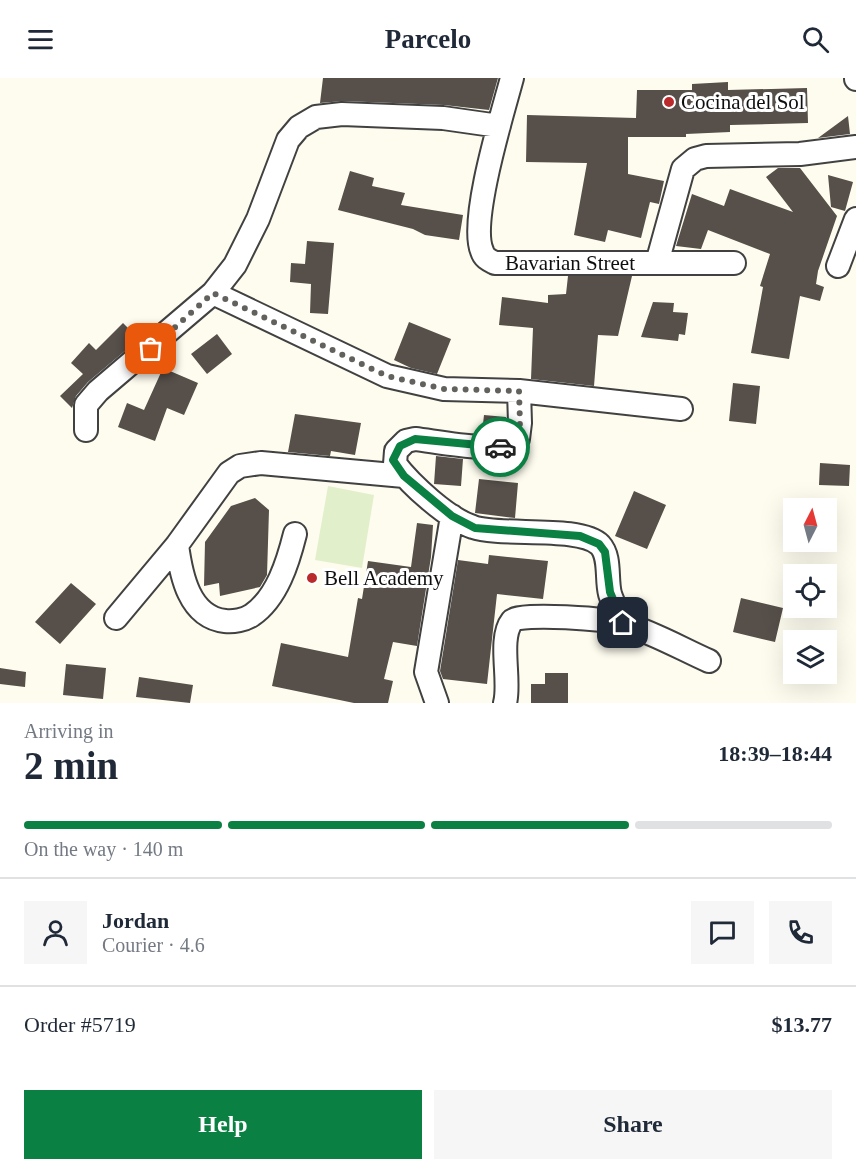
<!DOCTYPE html>
<html lang="en">
<head>
<meta charset="utf-8">
<style>
  body { margin:0; font-family:Georgia,serif; background:#f6f6f7; color:#1f2937; height:100vh; display:flex; flex-direction:column; font-size:22px; white-space:nowrap }
  * { box-sizing:border-box; margin:0 }
  p { font-size:20px; color:#747a83 }
  .icon { flex:none; width:33px; height:33px; fill:none; stroke:currentColor; stroke-width:2; stroke-linecap:round; stroke-linejoin:round }
  .map { position:relative; height:625px; overflow:hidden }
  .side { display:flex; flex-direction:column; background:#fff; flex:1 }
  .side>* { flex:none }
  .needle { width:39px; rotate:6deg }
  .tools { position:absolute; left:783px; top:420px; display:grid; gap:12px }
  .tools a { display:grid; place-items:center; width:54px; height:54px; border-radius:0px; background:#fff; box-shadow:0 6px 24px #0002; font-size:30px }
  .pin { position:absolute; display:grid; place-items:center; width:51px; height:51px; color:#fff; margin:-26px; border-radius:12px; box-shadow:0 3px 9px #0006 }
  .courier { position:absolute; display:grid; place-items:center; width:60px; height:60px; margin:-30px; border:4px solid #0b8043; border-radius:50%; background:#fff; color:#222; box-shadow:0 2px 8px #0007 }
  .headline em { font-style:normal; font-weight:800 }
  .headline div { display:flex; flex-direction:column-reverse }
  .headline { display:flex; align-items:center; justify-content:space-between; height:102px; padding:0 24px }
  h1 { font-size:39px; font-weight:800; line-height:45px }
  .bar { display:grid; grid-template-columns:repeat(4,1fr); gap:9px 6px; align-content:center; height:72px; padding:0 24px }
  .bar i { height:8px; border-radius:4px; background:#e0e1e3 }
  .bar .on { background:#0b8043 }
  .bar p { grid-column:span 4 }
  .line { display:flex; align-items:center; gap:15px; padding:0 24px; border-top:2px solid #e0e1e3 }
  .line div { flex:1 }
  .round { display:grid; place-items:center; flex:none; width:63px; height:63px; border-radius:0px; background:#f6f6f7 }
  .button { display:flex; gap:12px; margin-top:auto; padding:12px 24px }
  .button a { flex:1; height:69px; border-radius:0px; background:#0b8043; color:#fff; font-size:24px; font-weight:800; line-height:69px; text-align:center }
  .button a+a { background:#f6f6f7; color:#1f2937 }
  header { display:flex; justify-content:space-between; align-items:center; height:78px; padding:0 24px; background:#fff; font-size:27px; font-weight:800 }
  .map>svg:first-child { display:block }
  .pitch { fill:#e2efcb }
  .building { fill:#564f4a }
  .lines { fill:none; stroke-linecap:round; stroke-linejoin:round }
  .street-casing { stroke:#414141; stroke-width:26 }
  .street { stroke:#fff; stroke-width:22 }
  .done { stroke:#62615d; stroke-width:6; stroke-dasharray:0 10.8 }
  .route { stroke:#0b8043; stroke-width:8 }
  .poi-dot { fill:#ba2a2c; stroke:#fff; stroke-width:2 }
  .labels { text-anchor:middle; dominant-baseline:central; stroke-width:6; stroke-linejoin:round; paint-order:stroke }
  .poi-label { font-size:21px; fill:#0e0e0e; stroke:#fff; text-anchor:start }
  .street-label { font-size:21px; fill:#0e0e0e; stroke:#fff }
</style>
</head>
<body>
<header><svg class="icon" aria-label="menu" viewBox="0 0 24 24"><path d="M4 6h16M4 12h16M4 18h16"/></svg>Parcelo<svg class="icon" aria-label="search" viewBox="0 0 24 24"><circle cx="10" cy="10" r="6"/><path d="M15 15l6 6"/></svg></header>
<div class="map">
<svg width="856" height="625" viewBox="0 0 856 625">
  <rect width="100%" height="100%" fill="#fefcef"/>
  <path class="pitch" d="M 328,408 L 374,417 L 362,490 L 315,482 Z"/>
  <path class="building" d="M 323,0 L 498,0 L 489,32 L 444,27 L 343,23 L 320,25 Z
    M 728,4 L 728,12 L 807,10 L 808,45 L 730,47 L 730,54 L 686,56 L 686,59 L 628,59 L 628,96 L 664,103 L 659,126 L 650,124 L 641,160 L 608,152 L 605,164 L 574,157 L 587,85 L 526,84 L 527,37 L 636,40 L 637,12 L 692,12 L 692,6 Z
    M 848,38 L 850,56 L 818,60 Z
    M 778,90 L 800,90 L 837,138 L 818,193 L 816,206 L 824,209 L 820,223 L 800,218 L 789,281 L 751,275 L 763,209 L 760,208 L 770,176 L 708,152 L 701,171 L 676,168 L 692,116 L 724,128 L 730,111 L 793,134 L 766,99 Z
    M 350,93 L 374,100 L 372,108 L 405,115 L 401,127 L 463,137 L 459,162 L 425,157 L 413,151 L 338,132 Z
    M 828,97 L 853,104 L 845,133 L 831,129 Z
    M 307,163 L 334,165 L 328,236 L 310,235 L 311,206 L 290,204 L 291,185 L 305,186 Z
    M 568,198 L 632,198 L 618,258 L 598,257 L 594,308 L 531,301 L 533,250 L 499,247 L 502,219 L 548,225 L 548,217 L 566,216 Z
    M 653,224 L 674,225 L 673,234 L 688,235 L 685,257 L 679,256 L 678,263 L 641,259 Z
    M 409,244 L 451,261 L 437,296 L 411,290 L 394,282 Z
    M 123,245 L 139,261 L 88,304 L 76,318 L 72,330 L 60,318 L 83,296 L 71,285 L 89,265 L 96,272 Z
    M 217,256 L 232,276 L 207,296 L 191,276 Z
    M 163,290 L 198,305 L 184,337 L 167,330 L 155,363 L 118,349 L 127,325 L 144,332 Z
    M 733,305 L 760,308 L 756,346 L 729,343 Z
    M 295,336 L 361,345 L 355,377 L 331,373 L 330,378 L 288,374 Z
    M 484,337 L 506,339 L 505,352 L 482,355 Z
    M 436,378 L 463,381 L 461,408 L 434,406 Z
    M 820,385 L 850,387 L 849,408 L 819,407 Z
    M 479,401 L 518,405 L 515,440 L 475,435 Z
    M 634,413 L 666,427 L 647,471 L 615,458 Z
    M 255,420 L 269,432 L 267,497 L 260,509 L 220,518 L 219,505 L 204,508 L 205,464 L 231,428 Z
    M 417,445 L 433,447 L 431,479 L 417,568 L 393,564 L 384,601 L 393,603 L 388,625 L 354,625 L 272,608 L 281,565 L 348,579 L 358,520 L 362,521 L 368,483 L 411,489 Z
    M 489,477 L 548,483 L 543,521 L 497,516 L 487,606 L 443,601 L 440,593 L 458,482 L 488,486 Z
    M 71,505 L 96,526 L 60,566 L 35,544 Z
    M 741,520 L 783,530 L 775,564 L 733,554 Z
    M 66,586 L 106,590 L 103,621 L 63,617 Z
    M 0,590 L 26,594 L 25,609 L 0,606 Z
    M 545,595 L 568,595 L 568,625 L 531,625 L 531,606 L 545,606 Z
    M 139,599 L 193,607 L 190,625 L 136,619 Z"/>
  <g class="lines">
    <defs>
      <path id="street" d="M 512,0 C 503,34 469,143 482,173 C 484,180 489,182 495,185 L 734,185
        M 856,0 L 856,1
        M 499,48 L 443,40 L 342,36 L 316,39 L 299,49 L 288,62 L 258,141 L 235,187 L 213,215 L 387,298 L 444,311 L 519,313 L 520,345 L 518,361 C 498,377 441,364 415,361 L 406,363 L 396,373 L 395,386 C 411,407 448,441 473,449 C 501,459 580,447 600,467 C 611,479 606,501 610,516 C 613,526 619,536 623,545
        M 657,185 L 683,91 L 695,81 L 706,78 L 800,76 L 856,69
        M 838,188 L 856,141
        M 519,313 L 681,331
        M 86,352 L 86,327 L 98,313 L 213,215
        M 177,467 C 181,497 189,539 225,543 C 233,544 245,542 252,537 C 277,520 288,484 295,456
        M 116,540 L 177,467 L 229,395 L 240,388 L 261,385 L 404,398
        M 437,625 L 426,594 L 452,438
        M 505,625 C 511,603 498,561 512,543 C 519,534 611,541 625,546 C 654,555 682,571 709,583"/>
    </defs>
    <use href="#street" class="street-casing"/>
    <use href="#street" class="street"/>
  </g>
  <g class="lines">
    <path class="done" d="M 151,271 L 213,215 L 387,298 L 444,311 L 519,313 L 520,345 L 518,361 L 511,367 L 500,369"/>
    <path class="route" d="M 500,369 L 415,361 L 400,368 L 393,382 L 404,398 L 452,438 L 475,450 L 580,458 L 599,466 L 605,474 L 610,514 L 623,545"/>
  </g>
  <g class="poi-dot">
    <circle cx="669" cy="24" r="6"/>
    <circle cx="312" cy="500" r="6"/>
  </g>
  <g class="labels">
    <g class="poi-label">
      <text x="681" y="24">Cocina del Sol</text>
      <text x="324" y="500">Bell Academy</text>
    </g>
    <g class="street-label">
      <text x="570" y="185">Bavarian Street</text>
    </g>
  </g>
</svg>
<div class="tools">
<a><svg class="needle" viewBox="-14 -14 28 28"><path d="M0-13l5 13h-10z" fill="#e53935"/><path d="M0 13l5-13h-10z" fill="#747a83"/></svg></a>
<a><svg class="icon" aria-label="locate" viewBox="0 0 24 24"><circle cx="12" cy="12" r="6"/><path d="M12 2v4M12 18v4M2 12h4M18 12h4"/></svg></a>
<a><svg class="icon" aria-label="layers" viewBox="0 0 24 24"><path d="M12 4l9 5-9 5-9-5zM3 14l9 5 9-5"/></svg></a>
</div>
<div class="pin" style="left:151px;top:271px;background:#ea580c"><svg class="icon" aria-label="bag" viewBox="0 0 24 24"><path d="M5 8h14l-1 12H6zM9 8a3 3 0 0 1 6 0"/></svg></div>
<div class="pin" style="left:623px;top:545px;background:#1f2937"><svg class="icon" aria-label="home" viewBox="0 0 24 24"><path d="M3 11l9-7 9 7M6 9v11h12V9"/></svg></div>
<div class="courier" style="left:500px;top:369px"><svg class="icon" aria-label="car" viewBox="0 0 24 24"><path d="M5 17H2v-5l4-1 3-4h7l3 4 3 1v5h-3M9 17h6M6 11h13"/><circle cx="7" cy="17" r="2"/><circle cx="17" cy="17" r="2"/></svg></div>
</div>
<section class="side">
<div class="headline"><div><h1>2 min</h1><p>Arriving in</p></div><em>18:39–18:44</em></div>
<div class="bar"><i class="on"></i><i class="on"></i><i class="on"></i><i></i><p>On the way · 140 m</p></div>
<div class="line" style="height:108px"><a class="round"><svg class="icon" aria-label="person" viewBox="0 0 24 24"><circle cx="12" cy="8" r="4"/><path d="M4 21q1-7 8-7t8 7"/></svg></a><div><b>Jordan</b><p>Courier · 4.6</p></div><a class="round"><svg class="icon" aria-label="chat" viewBox="0 0 24 24"><path d="M4 5h16v11H9l-5 4z"/></svg></a><a class="round"><svg class="icon" aria-label="phone" viewBox="0 0 24 24"><path d="M5 4h4l2 5-3 2q2 4 5 5l2-3 5 2v4C11 20 4 13 5 4z"/></svg></a></div>
<div class="line" style="height:78px"><div>Order #5719</div><b>$13.77</b></div>
<div class="button"><a>Help</a><a>Share</a></div>
</section>
</body>
</html>
